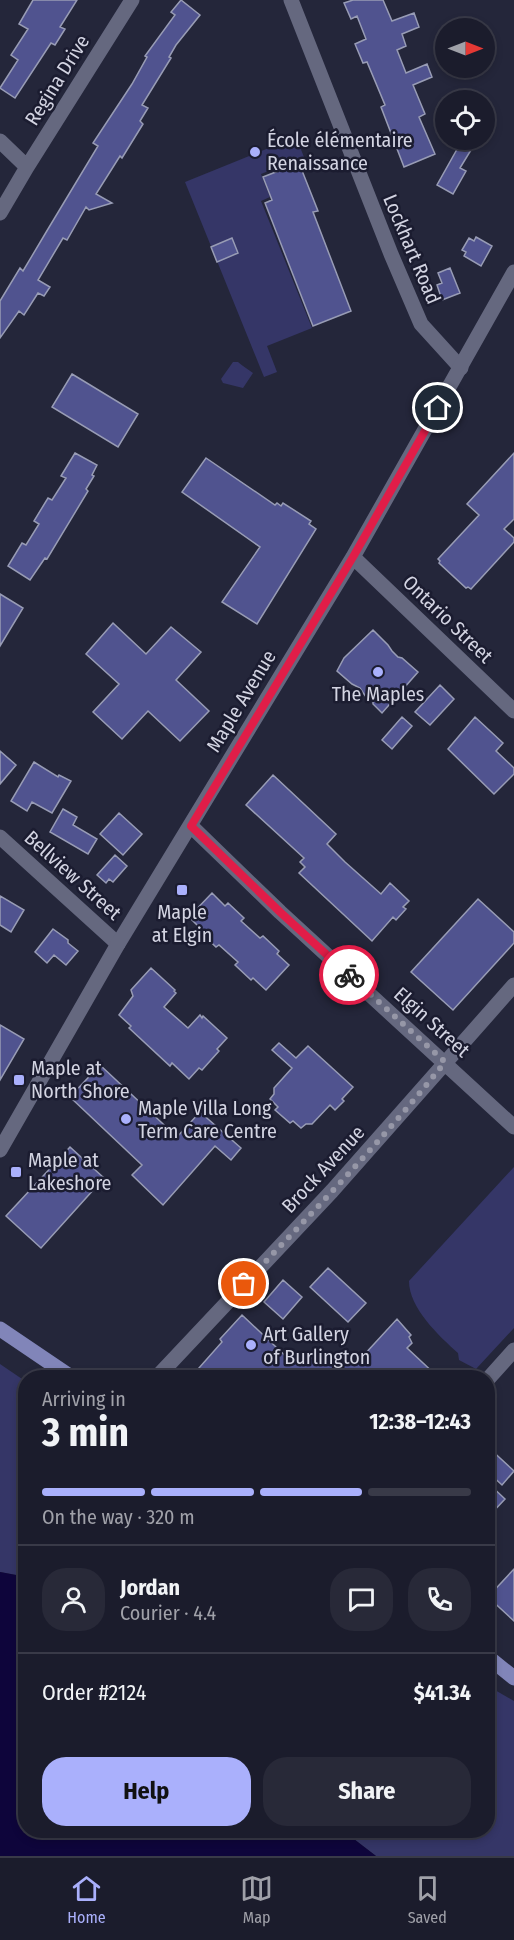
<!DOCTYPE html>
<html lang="en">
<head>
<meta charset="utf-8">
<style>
  body { margin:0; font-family:"Fira Sans Condensed",sans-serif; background:#282938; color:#f1f3f6; height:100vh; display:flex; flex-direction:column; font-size:22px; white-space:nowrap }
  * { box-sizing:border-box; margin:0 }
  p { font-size:20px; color:#a0a1a9 }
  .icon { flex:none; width:33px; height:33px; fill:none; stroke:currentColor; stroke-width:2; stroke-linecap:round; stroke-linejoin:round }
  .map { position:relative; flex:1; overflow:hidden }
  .details { position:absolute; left:18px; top:1370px; width:477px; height:468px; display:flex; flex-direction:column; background:#1b1c2c; border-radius:24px; box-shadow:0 3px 9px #0003,0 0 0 2px #393a48 }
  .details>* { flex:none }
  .needle { width:39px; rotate:90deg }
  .controls { position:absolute; left:435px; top:18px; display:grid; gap:12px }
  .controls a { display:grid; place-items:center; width:60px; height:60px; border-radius:50%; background:#1b1c2c; box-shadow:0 3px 9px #0003,0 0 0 2px #393a48; font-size:30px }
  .pin { position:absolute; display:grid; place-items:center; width:51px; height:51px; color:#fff; margin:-26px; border:3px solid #fff; border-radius:50%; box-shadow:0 2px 6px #0007 }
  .courier { position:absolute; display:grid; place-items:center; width:60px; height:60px; margin:-30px; border:4px solid #e11d48; border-radius:50%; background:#fff; color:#222; box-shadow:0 2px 8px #0007 }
  .summary em { font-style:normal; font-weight:700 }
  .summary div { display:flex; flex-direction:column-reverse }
  .summary { display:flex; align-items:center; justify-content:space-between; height:102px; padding:0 24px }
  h1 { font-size:39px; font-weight:700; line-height:45px }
  .bar { display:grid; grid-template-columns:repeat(4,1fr); gap:9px 6px; align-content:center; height:72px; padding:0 24px }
  .bar i { height:8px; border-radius:4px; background:#393a48 }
  .bar .on { background:#aab0fc }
  .bar p { grid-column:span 4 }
  .line { display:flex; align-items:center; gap:15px; padding:0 24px; border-top:2px solid #393a48 }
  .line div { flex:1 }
  .round { display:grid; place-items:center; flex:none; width:63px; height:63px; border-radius:24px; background:#282938 }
  .cta { display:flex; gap:12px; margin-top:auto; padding:12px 24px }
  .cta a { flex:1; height:69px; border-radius:24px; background:#aab0fc; color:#111; font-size:24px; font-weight:700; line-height:69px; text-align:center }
  .cta a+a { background:#282938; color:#f1f3f6 }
  .tabs { display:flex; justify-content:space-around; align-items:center; height:84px; border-top:2px solid #393a48; background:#1b1c2c; font-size:16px; color:#a0a1a9 }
  .tabs a { display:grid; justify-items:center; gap:3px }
  .tabs .on { color:#aab0fc }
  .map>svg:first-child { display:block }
  .green { fill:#353667 }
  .water { fill:#0e053b }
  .building { fill:#50538f; stroke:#989cb5; stroke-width:1.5 }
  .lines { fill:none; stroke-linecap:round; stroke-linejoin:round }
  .street { stroke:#65687f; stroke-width:15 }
  .secondary { stroke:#65687f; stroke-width:15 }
  .primary { stroke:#8185b9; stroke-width:15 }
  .done { stroke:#9697a7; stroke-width:6; stroke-dasharray:0 10.8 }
  .route { stroke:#e11d48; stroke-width:8 }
  .poi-dot { fill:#aab0fc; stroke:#1b1c30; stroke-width:2 }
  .labels { text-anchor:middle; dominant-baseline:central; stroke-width:5; stroke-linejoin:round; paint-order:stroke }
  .street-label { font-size:20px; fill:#d3d4e2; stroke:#1b1c30 }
  .poi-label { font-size:20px; fill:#d3d4e2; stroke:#1b1c30; text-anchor:start }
</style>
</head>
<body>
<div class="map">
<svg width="514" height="1856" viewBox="0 0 514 1856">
  <rect width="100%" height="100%" fill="#24263a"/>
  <path class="green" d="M 296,137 L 304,157 L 261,174 L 270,197 L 261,201 L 312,328 L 267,346 L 277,372 L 264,377 L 185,182 Z
    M 233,362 L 238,362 C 242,366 248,369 253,373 L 243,388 L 223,383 L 221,379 Z
    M 514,1167 L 514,1328 L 476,1369 L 459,1360 L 458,1353 C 439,1336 409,1308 409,1281 Z
    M 0,1364 L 25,1381 L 25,1580 L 16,1575 L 0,1572 Z
    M 488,1686 L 514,1701 L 514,1856 L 376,1856 L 350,1836 L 340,1837 L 330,1830 L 488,1830 Z"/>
  <path class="water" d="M 0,1572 L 16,1575 L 25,1580 L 26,1830 L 330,1830 L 340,1837 L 350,1836 L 376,1856 L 0,1856 Z"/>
  <path class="building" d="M 33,0 L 77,0 L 60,27 L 65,29 L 55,45 L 51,43 L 15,98 L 0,88 L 18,60 L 11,55 L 28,29 L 19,24 Z
    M 181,0 L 200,15 L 176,45 L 169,57 L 171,58 L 142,105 L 148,108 L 140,121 L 143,124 L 122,158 L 120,156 L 96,194 L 112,203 L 89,210 L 86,207 L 67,240 L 63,238 L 38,280 L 50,287 L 44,296 L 38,293 L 24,315 L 19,311 L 0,338 L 0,301 L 20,268 L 23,271 L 48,229 L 98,146 L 93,143 L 132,84 L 147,57 L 145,56 L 175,15 L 171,12 Z
    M 353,0 L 383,0 L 392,21 L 414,13 L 419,27 L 402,34 L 406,46 L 397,50 L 406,73 L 427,64 L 432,77 L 413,85 L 425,114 L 419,117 L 435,154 L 404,167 L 381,107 L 385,105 L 367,62 L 363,63 L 355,44 L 366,39 L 357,16 L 351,19 L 344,3 Z
    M 460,144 L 471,150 L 460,168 L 466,171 L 453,194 L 437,185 Z
    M 299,163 L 318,211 L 313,212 L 351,311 L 313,326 L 265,203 L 272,200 L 263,177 Z
    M 476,237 L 492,246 L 481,266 L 464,256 L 466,252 L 462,250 L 469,238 L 474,241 Z
    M 232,238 L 238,253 L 217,262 L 211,247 Z
    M 450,268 L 460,293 L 442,300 L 437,285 L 442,283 L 438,273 Z
    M 72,374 L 138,414 L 118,447 L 52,407 Z
    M 75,453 L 97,465 L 92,475 L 94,476 L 86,489 L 88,491 L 47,559 L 45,558 L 30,580 L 8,566 L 22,543 L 26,545 L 39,524 L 34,521 L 48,498 L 52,500 L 66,478 L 61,476 Z
    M 514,453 L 514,519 L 504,529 L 514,538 L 514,542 L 471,589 L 468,587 L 466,588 L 439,563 L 440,561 L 438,559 L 479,515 L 467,504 Z
    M 206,458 L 275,505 L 277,503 L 281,506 L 283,503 L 311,521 L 309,524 L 316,529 L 257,624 L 222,602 L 260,547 L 182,492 Z
    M 0,594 L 23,608 L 0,646 Z
    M 113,623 L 146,654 L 171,627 L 201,652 L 176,680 L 209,711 L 180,741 L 148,711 L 122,739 L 93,712 L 119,684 L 86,654 Z
    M 373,630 L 388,645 L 392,651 L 398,657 L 402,658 L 418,672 L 382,713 L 373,704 L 373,701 L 366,697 L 360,688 L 352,684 L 337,671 L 344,658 Z
    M 440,685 L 454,699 L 430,725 L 415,712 Z
    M 402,717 L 412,726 L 392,749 L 382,740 Z
    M 475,717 L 503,743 L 496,751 L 514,768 L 514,774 L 494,794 L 448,749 Z
    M 0,751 L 16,765 L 0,784 Z
    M 34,762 L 58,777 L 59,775 L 71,781 L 52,813 L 32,802 L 27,811 L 11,801 Z
    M 273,775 L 336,834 L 327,844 L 345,862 L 381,894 L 390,883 L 409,901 L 403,907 L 406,909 L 396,920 L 393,917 L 372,941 L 299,873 L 305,867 L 300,862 L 304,858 L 246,805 Z
    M 63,809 L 77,817 L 73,825 L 97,839 L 88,854 L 50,832 Z
    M 119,813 L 142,834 L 123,855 L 100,834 Z
    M 115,855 L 127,866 L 113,882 L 109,879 L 106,883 L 97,875 Z
    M 212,893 L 225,906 L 228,903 L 244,918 L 241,921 L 260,938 L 263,936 L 279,951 L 277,954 L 289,965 L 266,990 L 253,978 L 251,980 L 235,965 L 238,962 L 219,945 L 216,947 L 200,932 L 202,930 L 189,917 Z
    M 0,896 L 24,910 L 11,932 L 0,925 Z
    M 478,899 L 514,932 L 514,943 L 453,1010 L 411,972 Z
    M 53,929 L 68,940 L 68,943 L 78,951 L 66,965 L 54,955 L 47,963 L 35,952 Z
    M 151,968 L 175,990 L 174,991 L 176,993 L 164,1007 L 188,1028 L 200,1015 L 202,1018 L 203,1016 L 227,1038 L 217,1049 L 219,1051 L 202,1070 L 199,1068 L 189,1079 L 172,1063 L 170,1066 L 129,1028 L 131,1026 L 119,1015 L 133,996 L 131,990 Z
    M 0,1025 L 24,1039 L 0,1080 Z
    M 279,1043 L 296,1058 L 308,1046 L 353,1087 L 342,1099 L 344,1101 L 335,1110 L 330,1105 L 312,1124 L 306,1124 L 301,1128 L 293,1121 L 290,1123 L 275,1110 L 278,1107 L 270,1099 L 274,1094 L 274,1088 L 292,1068 L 272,1050 Z
    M 100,1065 L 177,1137 L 200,1112 L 241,1148 L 231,1160 L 215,1146 L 163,1205 L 132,1175 L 142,1165 L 70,1097 Z
    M 70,1147 L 104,1178 L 41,1248 L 6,1216 Z
    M 328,1268 L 366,1303 L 348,1322 L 310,1287 Z
    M 283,1280 L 302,1297 L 283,1319 L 264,1302 Z
    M 242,1315 L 293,1363 L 298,1358 L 363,1356 L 397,1319 L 411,1335 L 409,1337 L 412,1343 L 407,1348 L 438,1377 L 191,1377 L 222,1342 L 220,1339 Z
    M 488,1447 L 514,1471 L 502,1485 L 488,1472 Z
    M 488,1483 L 505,1499 L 488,1517 Z
    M 514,1569 L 514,1621 L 488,1597 Z"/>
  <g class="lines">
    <path class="street" d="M 291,0 L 391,254 L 421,324 L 461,368
      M 0,141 L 27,167
      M 0,213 L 27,167 L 132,0
      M 0,837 L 118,944"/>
    <path class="secondary" d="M 353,557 L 514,711
      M 191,826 L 280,912 L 514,1127
      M 0,1150 L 118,944 L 353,557 L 514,272
      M 157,1377 L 332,1191 L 514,985
      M 488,1379 L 514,1350"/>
    <path class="primary" d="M 0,1329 L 71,1377
      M 488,1657 L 514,1678"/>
  </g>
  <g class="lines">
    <path class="done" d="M 244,1284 C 313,1212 383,1140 445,1062 L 349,975"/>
    <path class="route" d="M 349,975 L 280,912 L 191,826 L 353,557 L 438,408"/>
  </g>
  <g class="poi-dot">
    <circle cx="255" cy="152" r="6"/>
    <circle cx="378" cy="672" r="6"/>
    <rect x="176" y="884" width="12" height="12" rx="3"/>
    <rect x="13" y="1074" width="12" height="12" rx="3"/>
    <circle cx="126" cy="1119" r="6"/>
    <rect x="10" y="1166" width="12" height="12" rx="3"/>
    <circle cx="251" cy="1345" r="6"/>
  </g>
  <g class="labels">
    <g class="street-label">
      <text transform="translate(57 80) rotate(-58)">Regina Drive</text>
      <text transform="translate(412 249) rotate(67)">Lockhart Road</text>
      <text transform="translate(448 619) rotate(44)">Ontario Street</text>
      <text transform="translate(241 701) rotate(-59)">Maple Avenue</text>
      <text transform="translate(73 875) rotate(42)">Bellview Street</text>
      <text transform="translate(432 1022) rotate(42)">Elgin Street</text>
      <text transform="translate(323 1169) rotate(-47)">Brock Avenue</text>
    </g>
    <g class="poi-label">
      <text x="267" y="140">École élémentaire<tspan x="267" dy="23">Renaissance</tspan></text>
      <text x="378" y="694" text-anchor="middle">The Maples</text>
      <text x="182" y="912" text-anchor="middle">Maple<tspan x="182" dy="23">at Elgin</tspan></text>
      <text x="31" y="1068">Maple at<tspan x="31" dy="23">North Shore</tspan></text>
      <text x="138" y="1108">Maple Villa Long<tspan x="138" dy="23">Term Care Centre</tspan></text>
      <text x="28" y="1160">Maple at<tspan x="28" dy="23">Lakeshore</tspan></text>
      <text x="263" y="1334">Art Gallery<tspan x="263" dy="23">of Burlington</tspan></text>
    </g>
  </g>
</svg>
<div class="controls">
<a><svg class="needle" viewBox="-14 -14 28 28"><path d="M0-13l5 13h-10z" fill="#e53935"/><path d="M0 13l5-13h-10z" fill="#a0a1a9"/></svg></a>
<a><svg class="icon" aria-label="locate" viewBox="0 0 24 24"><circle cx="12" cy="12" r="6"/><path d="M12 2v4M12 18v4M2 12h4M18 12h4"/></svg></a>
</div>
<div class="pin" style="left:244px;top:1284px;background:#ea580c"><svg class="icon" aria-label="bag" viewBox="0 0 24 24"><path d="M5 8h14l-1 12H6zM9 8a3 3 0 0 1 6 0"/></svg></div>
<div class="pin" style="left:438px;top:408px;background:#1f2937"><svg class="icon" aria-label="home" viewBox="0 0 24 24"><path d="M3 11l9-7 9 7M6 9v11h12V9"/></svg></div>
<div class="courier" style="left:349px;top:975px"><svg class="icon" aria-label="bike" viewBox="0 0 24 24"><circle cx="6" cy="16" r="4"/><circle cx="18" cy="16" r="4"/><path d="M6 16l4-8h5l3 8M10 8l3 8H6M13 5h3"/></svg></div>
<section class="details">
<div class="summary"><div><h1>3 min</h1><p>Arriving in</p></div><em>12:38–12:43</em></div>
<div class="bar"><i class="on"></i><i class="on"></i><i class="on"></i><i></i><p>On the way · 320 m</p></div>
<div class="line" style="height:108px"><a class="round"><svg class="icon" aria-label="person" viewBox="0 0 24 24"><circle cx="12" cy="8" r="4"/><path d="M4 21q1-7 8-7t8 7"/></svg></a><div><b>Jordan</b><p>Courier · 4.4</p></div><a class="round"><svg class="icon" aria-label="chat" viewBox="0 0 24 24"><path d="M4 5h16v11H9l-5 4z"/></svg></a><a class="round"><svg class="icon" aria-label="phone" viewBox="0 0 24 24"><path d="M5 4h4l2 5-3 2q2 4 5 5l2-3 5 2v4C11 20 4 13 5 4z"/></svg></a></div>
<div class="line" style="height:78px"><div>Order #2124</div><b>$41.34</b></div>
<div class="cta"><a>Help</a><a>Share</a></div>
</section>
</div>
<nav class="tabs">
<a class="on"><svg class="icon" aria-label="home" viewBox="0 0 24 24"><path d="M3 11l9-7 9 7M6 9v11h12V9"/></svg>Home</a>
<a><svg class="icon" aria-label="map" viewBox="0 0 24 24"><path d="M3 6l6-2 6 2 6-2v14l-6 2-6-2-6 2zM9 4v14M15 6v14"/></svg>Map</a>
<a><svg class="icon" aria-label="saved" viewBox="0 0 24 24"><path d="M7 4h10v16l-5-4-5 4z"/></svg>Saved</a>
</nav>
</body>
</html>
